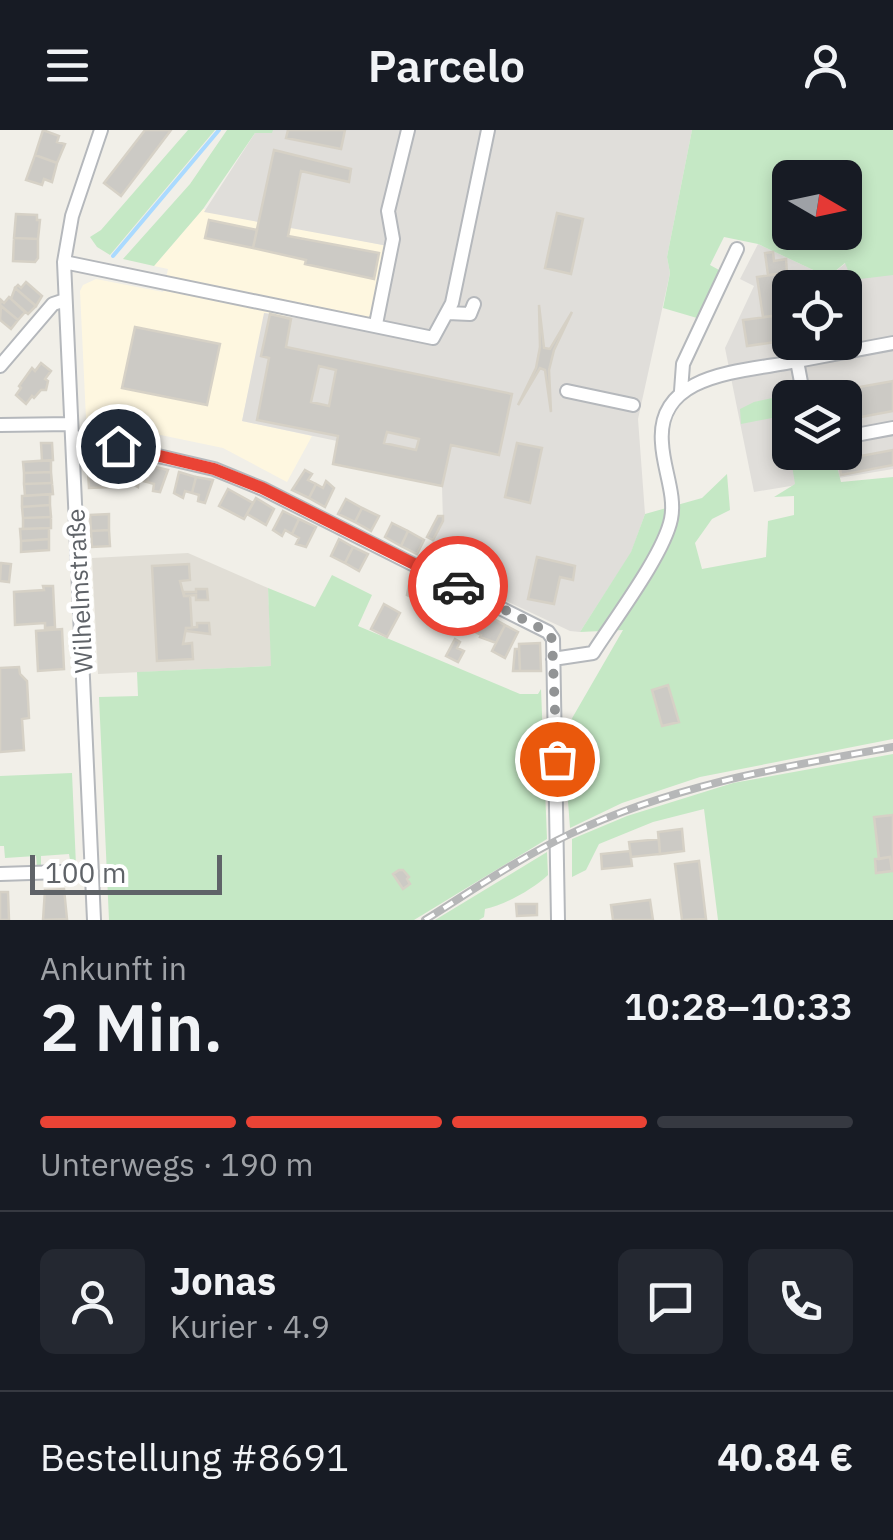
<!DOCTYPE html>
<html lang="de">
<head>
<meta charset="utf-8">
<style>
  body { margin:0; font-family:"IBM Plex Sans",sans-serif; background:#242831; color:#f1f3f6; height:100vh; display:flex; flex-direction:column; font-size:38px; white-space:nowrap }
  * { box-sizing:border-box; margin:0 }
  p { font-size:32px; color:#9ea1a6 }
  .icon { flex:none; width:55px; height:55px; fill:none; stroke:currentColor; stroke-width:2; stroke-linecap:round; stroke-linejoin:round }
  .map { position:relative; height:790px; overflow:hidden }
  .panel { display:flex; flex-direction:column; background:#171b24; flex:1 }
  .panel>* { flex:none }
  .needle { width:65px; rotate:99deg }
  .fabs { position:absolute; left:772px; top:30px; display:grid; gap:20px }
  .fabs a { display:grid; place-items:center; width:90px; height:90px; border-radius:15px; background:#171b24; box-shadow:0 5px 15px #0003; font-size:50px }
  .scale { position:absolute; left:30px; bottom:25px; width:192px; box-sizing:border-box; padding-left:10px; border:5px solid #5f6368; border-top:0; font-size:28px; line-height:35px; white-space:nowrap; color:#5f6368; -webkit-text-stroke:8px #fff; paint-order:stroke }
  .pin { position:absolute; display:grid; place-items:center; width:85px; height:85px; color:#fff; margin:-42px; border:5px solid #fff; border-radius:50%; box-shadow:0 2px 10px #0007 }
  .courier { position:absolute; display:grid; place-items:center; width:100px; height:100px; margin:-50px; border:8px solid #ea4335; border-radius:50%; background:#fff; color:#222; box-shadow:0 2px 12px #0007 }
  .headline em { font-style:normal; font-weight:600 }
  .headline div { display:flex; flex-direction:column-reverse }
  .headline { display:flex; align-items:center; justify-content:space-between; height:170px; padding:0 40px }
  h1 { font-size:65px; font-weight:600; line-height:75px }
  .bar { display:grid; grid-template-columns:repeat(4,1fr); gap:15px 10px; align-content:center; height:120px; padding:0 40px }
  .bar i { height:12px; border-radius:8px; background:#363941 }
  .bar .selected { background:#ea4335 }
  .bar p { grid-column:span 4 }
  .line { display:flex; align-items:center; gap:25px; padding:0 40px; border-top:2px solid #363941 }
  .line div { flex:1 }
  .round { display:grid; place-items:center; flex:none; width:105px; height:105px; border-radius:15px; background:#242831 }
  header { display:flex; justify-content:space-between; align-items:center; height:130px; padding:0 40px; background:#171b24; font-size:45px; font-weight:600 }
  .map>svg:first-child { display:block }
  .commercial { fill:#fef7e0 }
  .industrial { fill:#e0deda; fill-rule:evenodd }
  .education { fill:#e1ded6 }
  .green { fill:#c5e8c5; fill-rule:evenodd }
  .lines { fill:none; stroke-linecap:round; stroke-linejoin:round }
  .stream { stroke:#aadaff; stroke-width:4 }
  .building { fill:#cccac5; stroke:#d6d1c6; stroke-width:2.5; fill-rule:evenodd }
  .minor-casing { stroke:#b5b8bc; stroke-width:16 }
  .minor { stroke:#fff; stroke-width:12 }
  .rail-casing { stroke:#b6b7b8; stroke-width:8 }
  .rail { stroke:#fff; stroke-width:4; stroke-dasharray:11; stroke-linecap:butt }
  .done { stroke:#929495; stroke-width:10; stroke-dasharray:0 18 }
  .route { stroke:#ea4335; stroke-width:12 }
  .labels { text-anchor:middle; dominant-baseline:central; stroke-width:9; stroke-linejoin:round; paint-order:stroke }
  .street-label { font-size:25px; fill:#5f6368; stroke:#fff }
</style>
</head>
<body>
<header><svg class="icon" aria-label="menu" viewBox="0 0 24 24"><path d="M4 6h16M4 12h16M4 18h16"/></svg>Parcelo<svg class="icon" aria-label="person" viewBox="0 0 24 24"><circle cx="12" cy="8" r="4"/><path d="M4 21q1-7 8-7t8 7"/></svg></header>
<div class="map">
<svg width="893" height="790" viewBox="0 0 893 790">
  <rect width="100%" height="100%" fill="#f1efe8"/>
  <path class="commercial" d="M 203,79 L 388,116 L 382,201 L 265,183 L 242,291 L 312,306 L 287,352 L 223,318 L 103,293 L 98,299 L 89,295 L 86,289 L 80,161 L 83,155 L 96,149 L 163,162 L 168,139 L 154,136 Z"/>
  <path class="industrial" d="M 273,0 L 692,0 L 667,127 L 670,143 L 638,289 L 645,384 L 631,423 L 580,502 L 570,501 L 422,431 L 443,391 L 442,356 L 333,334 L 337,311 L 242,291 L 264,183 L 382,201 L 388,116 L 204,82 L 255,3 Z
    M 758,114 L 828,147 L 846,133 L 893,139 L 893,339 L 754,362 L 725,218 L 754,156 L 740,149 ZM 790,158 L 845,158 L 845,212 L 790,212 ZM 790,268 L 845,268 L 845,322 L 790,322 Z"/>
  <path class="education" d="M 188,423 L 268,458 L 272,536 L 98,544 L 92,428 Z"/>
  <path class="green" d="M 188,0 L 215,0 L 110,125 L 97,117 L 90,107 L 101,100 Z
    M 227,0 L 273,0 L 272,3 L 255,3 L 203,79 L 154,136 L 123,129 L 190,54 Z
    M 692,0 L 893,0 L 893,145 L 852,150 L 845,133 L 828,147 L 758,114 L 724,107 L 710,135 L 719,140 L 697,188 L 663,178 L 670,143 L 667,127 ZM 790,48 L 845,48 L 845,102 L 790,102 Z
    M 777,267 C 789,281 792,299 788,317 L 782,286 L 741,294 L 740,279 L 754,272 Z
    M 791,329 L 835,329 L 841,352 L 893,347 L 893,609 L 700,647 L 622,673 L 570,698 L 566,645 L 567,597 L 623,500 L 580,502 L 631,422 L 645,384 L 702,368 L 727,344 L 730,380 L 712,389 L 695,413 L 702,439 L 766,427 L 768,391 L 794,385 L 794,366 L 774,367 L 795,354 Z
    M 332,445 L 372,465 L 358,496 L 520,564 L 538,564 L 541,559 L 547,709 L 414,790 L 109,790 L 99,567 L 138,566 L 137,542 L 271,536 L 268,458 L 315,477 Z
    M 893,624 L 893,790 L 718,790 L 704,679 L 653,692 L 599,714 L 586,740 L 572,747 L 572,709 L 627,686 L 733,653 Z
    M 72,643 L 76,736 L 71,736 L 69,724 L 41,726 L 41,736 L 37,737 L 36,726 L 5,728 L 4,716 L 0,716 L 0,646 Z
    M 547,722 L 548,745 C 533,759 505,775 485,779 L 484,787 L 479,790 L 435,790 Z"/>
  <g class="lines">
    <path class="stream" d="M 113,126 L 219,0"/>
  </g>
  <path class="building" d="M 43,0 L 59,6 L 57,12 L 65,14 L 57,33 L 35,25 Z
    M 145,0 L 171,0 L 121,66 L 104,53 Z
    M 288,0 L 345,0 L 341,19 L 286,8 Z
    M 274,20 L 351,39 L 349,52 L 301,41 L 288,106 L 379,123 L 374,149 L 305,134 L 306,130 L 253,118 Z
    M 35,25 L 57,33 L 52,52 L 44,49 L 42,55 L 26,50 Z
    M 557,83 L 583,89 L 571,144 L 545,138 Z
    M 16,84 L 37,85 L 37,90 L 40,90 L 38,109 L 14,108 Z
    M 209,90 L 257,100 L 253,118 L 205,108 Z
    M 14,108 L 38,109 L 38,128 L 35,132 L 13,131 Z
    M 773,122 L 774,131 L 786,129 L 787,143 L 768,145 L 765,123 Z
    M 787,143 L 790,184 L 763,187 L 757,147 Z
    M 26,152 L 42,166 L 36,176 L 15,158 L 18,155 L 21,158 Z
    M 15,158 L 36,176 L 28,184 L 11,169 Z
    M 9,167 L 25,182 L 18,190 L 0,175 L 1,170 L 4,173 Z
    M 539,175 L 544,218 L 550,219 L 572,182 L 554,220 L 549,240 L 551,282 L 545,240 L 540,238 L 518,275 L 536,238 L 540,217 Z
    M 1,176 L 18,190 L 11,199 L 0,190 Z
    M 270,184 L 291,189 L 286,217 L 512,264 L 499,325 L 451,315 L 442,356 L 333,334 L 338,306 L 257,290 L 269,228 L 261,226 ZM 319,236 L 336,240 L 329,276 L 311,272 ZM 387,302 L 419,309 L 416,320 L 384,313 Z
    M 790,184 L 790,210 L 747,216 L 743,190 Z
    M 135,197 L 220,214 L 207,275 L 122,258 Z
    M 41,233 L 51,241 L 45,249 L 48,251 L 46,260 L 41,260 L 34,268 L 32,266 L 26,274 L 16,265 L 21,258 L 19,256 L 32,238 L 35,241 Z
    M 893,251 L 893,281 L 845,290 L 845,268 L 827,268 L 826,263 Z
    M 41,313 L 52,313 L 53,330 L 42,331 Z
    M 517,313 L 542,318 L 530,373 L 505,367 Z
    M 893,320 L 893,335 L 841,345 L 839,330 Z
    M 91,322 L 114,327 L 114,339 L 109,339 L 111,357 L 89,358 L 87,325 Z
    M 51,330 L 51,342 L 24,343 L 23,332 Z
    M 134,332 L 151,336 L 147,352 L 139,350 L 138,357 L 129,352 Z
    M 151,336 L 168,340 L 160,362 L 153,361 L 154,354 L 147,352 Z
    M 305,340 L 312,344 L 308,350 L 316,354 L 309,368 L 292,360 Z
    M 51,342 L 52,353 L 24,354 L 24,343 Z
    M 179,342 L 196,347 L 192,363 L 185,361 L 183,368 L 174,363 Z
    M 196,347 L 213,350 L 205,373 L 198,371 L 199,365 L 192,363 Z
    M 326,351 L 334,358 L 325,377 L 309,368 L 316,354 L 323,358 Z
    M 52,353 L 53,364 L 25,366 L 24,354 Z
    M 228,359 L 253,373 L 244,389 L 219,376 Z
    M 50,364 L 50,375 L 22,377 L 22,366 Z
    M 256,368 L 274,379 L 266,395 L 247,384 Z
    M 346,369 L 362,378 L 355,392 L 338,384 Z
    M 50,375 L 51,387 L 23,388 L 22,377 Z
    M 362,378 L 379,386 L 371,401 L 355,392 Z
    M 283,381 L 299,389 L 292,404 L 285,400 L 282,406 L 273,400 Z
    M 109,384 L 109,400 L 91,401 L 90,385 Z
    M 438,386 L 443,386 L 443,391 L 433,410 L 427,407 Z
    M 51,387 L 51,398 L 23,399 L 23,388 Z
    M 299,389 L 316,397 L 306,417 L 296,414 L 299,408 L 292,404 Z
    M 392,393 L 408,401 L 401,416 L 385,407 Z
    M 49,398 L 49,409 L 21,411 L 20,399 Z
    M 109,400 L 110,416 L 92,417 L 91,401 Z
    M 408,401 L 424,410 L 417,424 L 401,416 Z
    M 49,409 L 49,420 L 21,422 L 21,411 Z
    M 339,409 L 353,417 L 345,433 L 331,426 Z
    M 353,417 L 368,424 L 359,441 L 345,433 Z
    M 537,427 L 575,436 L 573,450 L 560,447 L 554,474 L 528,469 Z
    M 1,433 L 11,434 L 9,452 L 0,451 Z
    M 189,434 L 190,450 L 180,451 L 184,466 L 190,466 L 192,498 L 186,498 L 183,514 L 192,513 L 193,529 L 157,531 L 152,436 Z
    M 415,449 L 430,456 L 422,472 L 407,465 L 409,455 Z
    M 43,456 L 53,456 L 55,497 L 45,498 L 45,493 L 15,495 L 14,462 L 44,460 Z
    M 430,456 L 444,463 L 436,479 L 422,472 Z
    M 196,459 L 207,459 L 208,470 L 196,470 L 196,465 L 184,466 L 184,462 L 196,462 Z
    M 458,471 L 478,481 L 470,497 L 450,487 Z
    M 384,474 L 400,483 L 387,507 L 371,499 Z
    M 485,484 L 505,495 L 496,513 L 480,507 L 481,505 L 475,502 Z
    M 197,493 L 209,493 L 210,504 L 186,501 L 186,498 L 197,497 Z
    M 505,495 L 518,502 L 505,528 L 492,521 Z
    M 62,499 L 64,539 L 38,541 L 36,501 Z
    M 455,509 L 460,512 L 457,518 L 464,521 L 458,532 L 446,526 Z
    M 540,513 L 541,541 L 520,541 L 519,514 Z
    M 515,519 L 519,519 L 520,541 L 513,541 Z
    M 19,537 L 20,544 L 27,551 L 29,588 L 22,589 L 24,620 L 0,622 L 0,538 Z
    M 668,555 L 679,592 L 662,596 L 652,560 Z
    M 893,685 L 893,741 L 892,741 L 890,727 L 879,729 L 874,687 Z
    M 682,699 L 684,721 L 660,724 L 658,702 Z
    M 659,709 L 660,724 L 631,727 L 629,712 Z
    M 630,721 L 632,736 L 602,739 L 601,724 Z
    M 890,727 L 892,741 L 876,743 L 875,729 Z
    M 699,731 L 706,789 L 682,790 L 675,734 Z
    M 399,740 L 403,740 L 409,747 L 407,749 L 410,754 L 403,759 L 393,744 Z
    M 64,759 L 67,789 L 43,790 L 45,760 Z
    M 0,762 L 8,762 L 9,790 L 0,790 Z
    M 650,770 L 653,790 L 613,790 L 611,775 Z
    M 516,774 L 537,774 L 537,785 L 517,786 Z"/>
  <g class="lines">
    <defs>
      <path id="minor" d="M 64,132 L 433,208 L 452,173 L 488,0
        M 812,158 L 840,153 L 840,158
        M 448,183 L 470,184 L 474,174
        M 845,191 L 849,222
        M 376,194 L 393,109 L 388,81 L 408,0
        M 797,231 L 893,213
        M 0,236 L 53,174 L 65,170
        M 567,261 L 633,275
        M 681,261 L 683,234 L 737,119
        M 0,295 L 71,294
        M 72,306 L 214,339 L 263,359 L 548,502 L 553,509 L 558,790
        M 845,307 L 893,298
        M 553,529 L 593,523 C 614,490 664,424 671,389 C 676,365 663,338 662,313 C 656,241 746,242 797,231 L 804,268
        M 0,744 L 92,741
        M 94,790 L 64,132 L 72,86 L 101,0"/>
    </defs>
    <use href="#minor" class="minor-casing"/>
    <use href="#minor" class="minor"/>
    <defs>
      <path id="rail" d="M 425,790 C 473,760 519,728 570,704 C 673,655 782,637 893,617"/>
    </defs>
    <use href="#rail" class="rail-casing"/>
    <use href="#rail" class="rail"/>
  </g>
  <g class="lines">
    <path class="done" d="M 458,456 L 548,502 L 552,509 L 557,629"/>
    <path class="route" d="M 118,316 L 214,339 L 262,358 L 458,456"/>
  </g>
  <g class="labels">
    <g class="street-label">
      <text transform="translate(79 461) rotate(-93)">Wilhelmstraße</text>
    </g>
  </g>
</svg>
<div class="fabs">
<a><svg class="needle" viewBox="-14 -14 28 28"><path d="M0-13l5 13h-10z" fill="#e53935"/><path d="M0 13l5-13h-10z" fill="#9ea1a6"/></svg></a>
<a><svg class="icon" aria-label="locate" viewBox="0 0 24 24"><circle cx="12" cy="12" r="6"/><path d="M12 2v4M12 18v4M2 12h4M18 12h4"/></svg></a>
<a><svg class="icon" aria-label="layers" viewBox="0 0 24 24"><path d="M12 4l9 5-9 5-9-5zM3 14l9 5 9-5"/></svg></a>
</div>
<div class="scale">100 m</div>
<div class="pin" style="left:557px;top:629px;background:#ea580c"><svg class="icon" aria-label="bag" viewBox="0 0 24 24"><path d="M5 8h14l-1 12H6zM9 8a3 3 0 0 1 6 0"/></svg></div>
<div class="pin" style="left:118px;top:316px;background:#1f2937"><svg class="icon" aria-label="home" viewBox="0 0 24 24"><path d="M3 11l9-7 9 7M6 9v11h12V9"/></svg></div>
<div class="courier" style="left:458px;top:456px"><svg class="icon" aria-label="car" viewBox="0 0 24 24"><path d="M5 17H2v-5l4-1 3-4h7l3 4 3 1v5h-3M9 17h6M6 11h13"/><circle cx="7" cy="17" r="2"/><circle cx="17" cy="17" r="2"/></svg></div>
</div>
<section class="panel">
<div class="headline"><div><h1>2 Min.</h1><p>Ankunft in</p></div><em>10:28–10:33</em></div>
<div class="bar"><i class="selected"></i><i class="selected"></i><i class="selected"></i><i></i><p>Unterwegs · 190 m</p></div>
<div class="line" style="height:180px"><a class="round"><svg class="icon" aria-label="person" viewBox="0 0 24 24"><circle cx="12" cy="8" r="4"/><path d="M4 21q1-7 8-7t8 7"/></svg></a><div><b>Jonas</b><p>Kurier · 4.9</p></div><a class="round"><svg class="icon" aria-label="chat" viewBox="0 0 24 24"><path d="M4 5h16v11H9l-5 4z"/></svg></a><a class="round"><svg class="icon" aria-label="phone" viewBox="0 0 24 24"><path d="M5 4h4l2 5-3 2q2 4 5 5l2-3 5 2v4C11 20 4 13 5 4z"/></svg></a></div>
<div class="line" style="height:130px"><div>Bestellung #8691</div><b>40.84 €</b></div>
</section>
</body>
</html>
